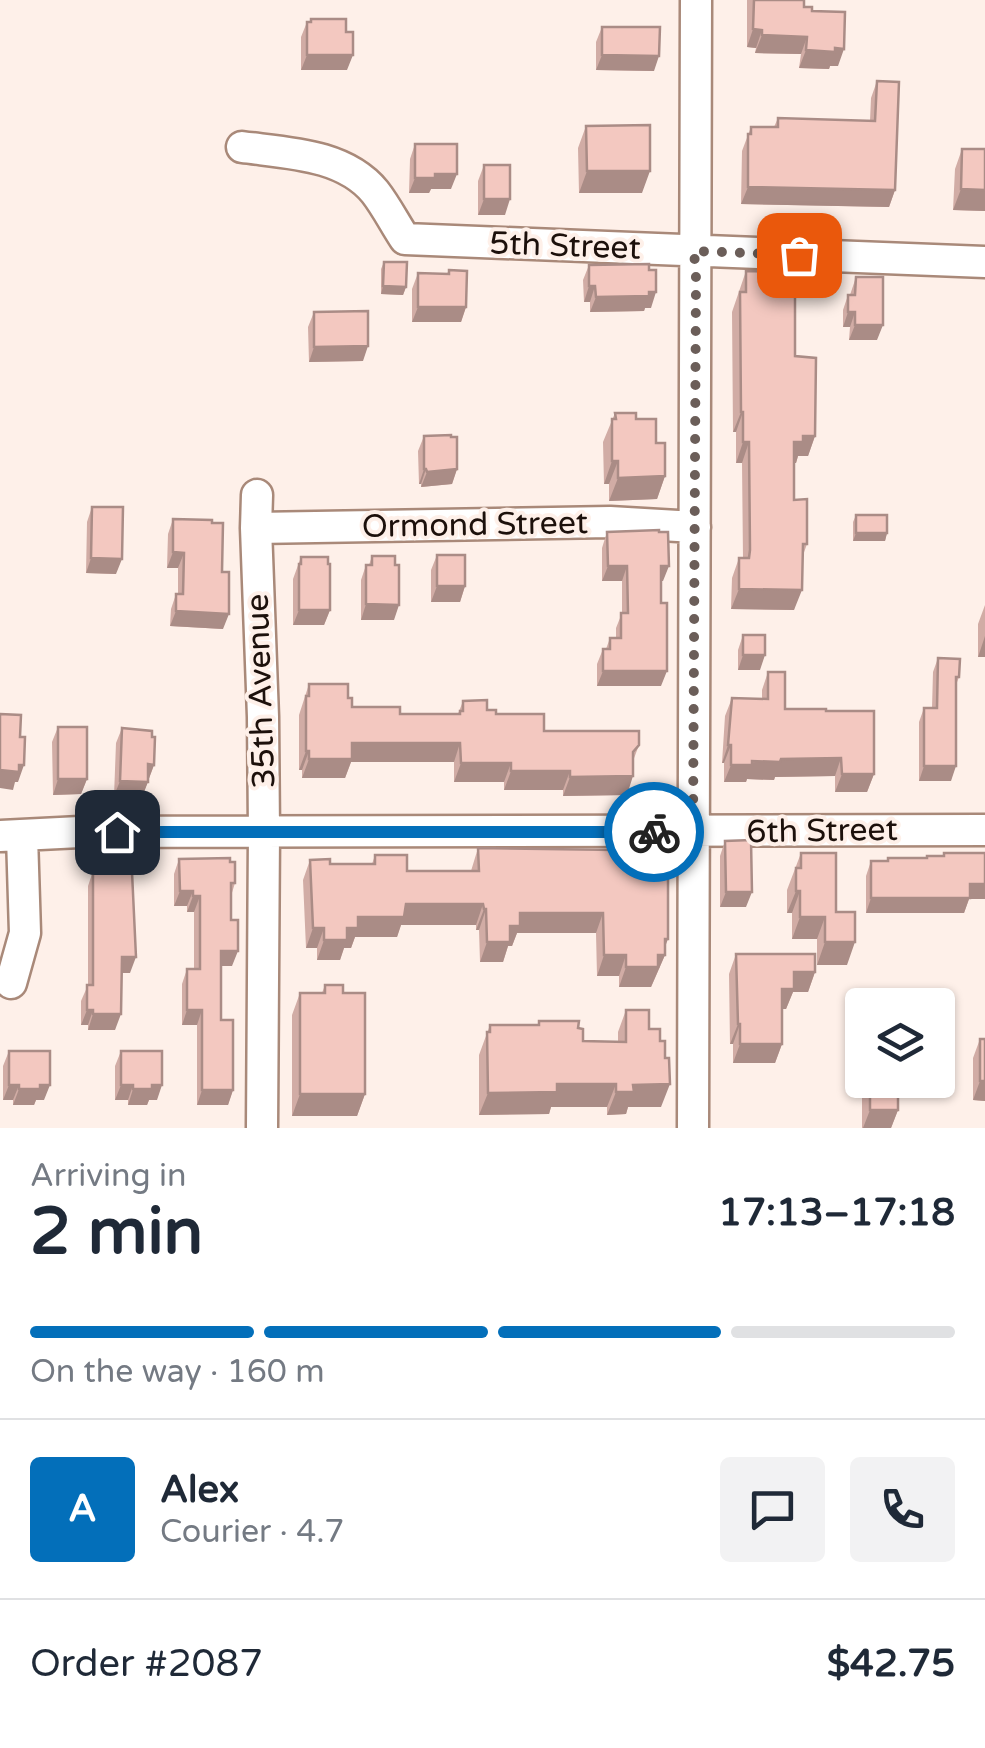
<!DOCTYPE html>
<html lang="en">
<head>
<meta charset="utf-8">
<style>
  body { margin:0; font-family:"Varela Round",sans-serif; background:#f2f2f3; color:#1f2937; height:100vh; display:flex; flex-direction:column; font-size:38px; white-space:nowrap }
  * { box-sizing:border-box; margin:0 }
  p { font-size:32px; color:#747a83 }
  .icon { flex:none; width:55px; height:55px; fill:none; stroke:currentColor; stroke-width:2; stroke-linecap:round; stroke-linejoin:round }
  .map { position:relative; height:1128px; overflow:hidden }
  .drawer { display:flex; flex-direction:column; background:#fff; flex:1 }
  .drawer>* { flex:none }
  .buttons { position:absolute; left:845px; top:988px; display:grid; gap:20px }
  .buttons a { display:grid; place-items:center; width:110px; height:110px; border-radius:10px; background:#fff; box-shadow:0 2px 8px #0004; font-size:50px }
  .pin { position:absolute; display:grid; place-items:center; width:85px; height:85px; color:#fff; margin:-42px; border-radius:20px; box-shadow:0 5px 15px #0006 }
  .courier { position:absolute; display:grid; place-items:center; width:100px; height:100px; margin:-50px; border:8px solid #036fba; border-radius:50%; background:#fff; color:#222; box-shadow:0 2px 12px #0007 }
  .head em { font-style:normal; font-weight:800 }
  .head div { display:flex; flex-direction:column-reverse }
  .head { display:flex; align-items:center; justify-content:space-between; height:170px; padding:0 30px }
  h1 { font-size:65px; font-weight:800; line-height:75px }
  .bar { display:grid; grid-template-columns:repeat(4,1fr); gap:15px 10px; align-content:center; height:120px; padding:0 30px }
  .bar i { height:12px; border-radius:8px; background:#e0e1e3 }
  .bar .selected { background:#036fba }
  .bar p { grid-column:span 4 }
  .line { display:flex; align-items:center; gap:25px; padding:0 30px; border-top:2px solid #e0e1e3 }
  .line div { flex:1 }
  .round { display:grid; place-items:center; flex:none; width:105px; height:105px; border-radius:10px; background:#f2f2f3 }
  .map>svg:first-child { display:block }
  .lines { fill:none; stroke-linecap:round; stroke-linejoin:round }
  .minor-casing { stroke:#a98979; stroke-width:35 }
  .minor { stroke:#fff; stroke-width:30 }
  .wall { fill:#d1aca5 }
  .shaded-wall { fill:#aa8c86 }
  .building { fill:#f3c8c0; stroke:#aa8c86; stroke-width:2.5 }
  .done { stroke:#6b5e59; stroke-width:10; stroke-dasharray:0 18 }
  .route { stroke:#036fba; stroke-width:12 }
  .labels { text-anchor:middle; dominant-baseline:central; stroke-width:8; stroke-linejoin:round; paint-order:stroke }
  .street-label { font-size:32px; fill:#1c100b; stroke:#fef0e9 }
</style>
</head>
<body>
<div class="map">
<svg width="985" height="1128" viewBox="0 0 985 1128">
  <rect width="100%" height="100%" fill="#fef0e9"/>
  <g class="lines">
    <defs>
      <path id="minor" d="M 242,147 C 287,153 344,154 375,192 C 386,206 395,224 405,239 L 985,262
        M 257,495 L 256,528 L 263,717 L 264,832 L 262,1128
        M 256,528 L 610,522 L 695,527
        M 0,836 L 80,832 L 985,830
        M 11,983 L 25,933 L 22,836
        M 693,1128 L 696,0"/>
    </defs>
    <use href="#minor" class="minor-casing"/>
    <use href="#minor" class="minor"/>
  </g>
  <path class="wall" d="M 747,0 L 804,0 L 804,7 L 812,11 L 838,66 L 830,66 L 829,69 L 799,68 L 801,54 L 755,53 L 756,48 L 747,47 Z
    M 307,22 L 347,70 L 301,70 L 301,37 Z
    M 602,27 L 654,71 L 596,70 L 596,42 Z
    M 877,81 L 895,190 L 889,207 L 741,204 L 742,151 L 751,127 L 774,127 L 778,118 L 870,121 L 871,98 Z
    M 586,126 L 642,193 L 579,193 L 578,148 Z
    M 415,144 L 451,189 L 431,189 L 429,193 L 409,193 L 410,159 Z
    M 962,149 L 985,149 L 985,211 L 953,210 L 955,169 Z
    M 484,165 L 505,215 L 478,215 L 478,181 Z
    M 384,262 L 406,287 L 403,295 L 381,294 L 381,269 Z
    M 589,265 L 651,308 L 645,308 L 644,311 L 590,312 L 590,302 L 584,302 L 583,280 Z
    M 449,270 L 466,307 L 461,322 L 412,322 L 412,289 L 418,273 L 447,274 Z
    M 746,271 L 788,287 L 795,356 L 815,436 L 808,456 L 798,456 L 796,463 L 794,463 L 794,500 L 807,544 L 802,558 L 794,610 L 731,609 L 732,578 L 739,558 L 743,558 L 742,463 L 736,463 L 736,432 L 733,432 L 732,312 Z
    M 856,277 L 877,340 L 849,340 L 850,327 L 843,327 L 843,310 L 848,295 L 850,295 Z
    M 314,312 L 363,361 L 309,362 L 308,327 Z
    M 615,413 L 636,419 L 656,443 L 665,476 L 657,499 L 609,501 L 609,484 L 604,484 L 603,442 Z
    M 424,436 L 457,469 L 452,484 L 421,487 L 421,484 L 419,484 L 418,451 Z
    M 92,507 L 116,574 L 86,573 L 87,522 Z
    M 856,515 L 887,533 L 885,541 L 853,541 L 853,522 Z
    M 173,519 L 222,572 L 223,629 L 170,626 L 171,609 L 176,594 L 178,594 L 178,568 L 167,568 L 168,534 Z
    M 607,532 L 663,581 L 661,581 L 661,686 L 597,686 L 597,664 L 603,649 L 606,649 L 610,638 L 616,638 L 616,628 L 622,613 L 622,581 L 602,581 L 602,548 Z
    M 437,555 L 465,586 L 460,602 L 431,602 L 431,570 Z
    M 372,556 L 394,620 L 361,620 L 361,580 L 366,565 L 369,565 Z
    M 301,557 L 330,610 L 324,625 L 293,625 L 293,579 Z
    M 985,605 L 985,657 L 978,657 L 978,624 Z
    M 743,635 L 760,670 L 738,670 L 738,650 Z
    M 938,658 L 959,677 L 956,685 L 951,781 L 919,781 L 919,722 L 924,708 L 932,708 L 933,672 Z
    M 768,672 L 785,709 L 826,711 L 874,774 L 867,792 L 835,792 L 835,776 L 775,777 L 774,780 L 747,779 L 746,782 L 724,782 L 724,763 L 722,763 L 725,716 L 732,698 L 762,699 L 762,690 Z
    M 309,684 L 348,698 L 352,707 L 400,714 L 458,714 L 463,701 L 544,731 L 639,745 L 633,761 L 627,795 L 563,796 L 563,790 L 504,790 L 504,782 L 454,782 L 454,762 L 351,762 L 345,778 L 302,778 L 302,770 L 299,770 L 299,715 Z
    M 58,727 L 87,779 L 81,794 L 53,795 L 52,742 Z
    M 122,728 L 154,765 L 142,797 L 114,796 L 116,743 Z
    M 725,841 L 746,907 L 720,907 L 720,856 Z
    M 615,844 L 665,948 L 665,955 L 651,987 L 619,987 L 619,976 L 597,976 L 596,933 L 517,933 L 512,946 L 508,946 L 503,962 L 480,962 L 479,930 L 476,930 L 476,925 L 401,925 L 397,937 L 355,937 L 351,948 L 344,948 L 340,960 L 317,960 L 317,948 L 306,948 L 303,880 L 310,860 L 330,864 L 372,864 L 375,855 L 407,871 L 471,871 L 478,848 L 613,850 Z
    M 801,853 L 836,912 L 847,965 L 817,965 L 817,939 L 792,939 L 792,913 L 787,913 L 787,890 Z
    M 985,853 L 985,899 L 969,899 L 964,913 L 866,913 L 866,876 L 871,861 L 887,861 L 888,858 L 926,858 Z
    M 179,859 L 235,883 L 231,896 L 232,966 L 221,966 L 221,1020 L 233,1090 L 228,1105 L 197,1105 L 197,1025 L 182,1025 L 182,984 L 187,969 L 194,969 L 194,912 L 187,912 L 187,906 L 174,906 L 174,874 Z
    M 93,871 L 130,973 L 122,973 L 115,1030 L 88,1030 L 88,1025 L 81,1025 L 81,1001 L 88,985 L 88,886 Z
    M 736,954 L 815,972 L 808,992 L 793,992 L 786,1009 L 782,1009 L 782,1044 L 775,1063 L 733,1063 L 733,1044 L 730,1044 L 729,974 Z
    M 325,985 L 343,993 L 365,1094 L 357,1116 L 292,1116 L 292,1015 L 300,993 L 322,993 Z
    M 626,1010 L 649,1029 L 661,1107 L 628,1107 L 626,1114 L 607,1115 L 607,1107 L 551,1107 L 549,1114 L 479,1115 L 479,1055 L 490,1025 L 538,1025 L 539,1021 L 578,1028 L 583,1041 L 618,1042 L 618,1032 Z
    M 980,1039 L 985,1101 L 973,1100 L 973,1058 Z
    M 862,1045 L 862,1080 L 898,1080 L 898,1110 L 891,1128 L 862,1128 Z
    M 9,1051 L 44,1100 L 36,1100 L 34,1105 L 13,1105 L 13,1100 L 3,1100 L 3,1066 Z
    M 121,1051 L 157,1100 L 149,1100 L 147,1105 L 128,1105 L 128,1100 L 115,1100 L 115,1066 Z"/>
  <path class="shaded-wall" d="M 753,29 L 762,30 L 756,48 L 747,47 Z
    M 762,35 L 807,37 L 801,54 L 755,53 Z
    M 835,48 L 844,49 L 838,66 L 830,66 L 829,69 L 799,68 L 806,50 Z
    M 307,55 L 353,55 L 347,70 L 301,70 Z
    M 602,55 L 659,56 L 654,71 L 596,70 Z
    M 587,171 L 650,171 L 642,193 L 579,193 Z
    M 435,174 L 457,174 L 451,189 L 431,189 L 429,193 L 409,193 L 415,178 Z
    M 748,187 L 895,190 L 889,207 L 741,204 Z
    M 961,189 L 985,190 L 985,211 L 953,210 Z
    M 484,199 L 510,199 L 505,215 L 478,215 Z
    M 383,286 L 406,287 L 403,295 L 381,294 Z
    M 589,286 L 595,286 L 590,302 L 584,302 Z
    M 649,292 L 656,292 L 651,308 L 645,308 L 644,311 L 590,312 L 596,297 Z
    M 418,307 L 466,307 L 461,322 L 412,322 Z
    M 848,312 L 855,312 L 850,327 L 843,327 Z
    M 855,325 L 883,325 L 877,340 L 849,340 Z
    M 368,346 L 363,361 L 309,362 L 314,347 Z
    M 741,412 L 743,412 L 736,432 L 733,432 Z
    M 803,436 L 815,436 L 808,456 L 798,456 L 796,463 L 786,463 L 794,442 Z
    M 743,442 L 749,442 L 742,463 L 736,463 Z
    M 612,461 L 618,461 L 609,484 L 604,484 Z
    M 424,469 L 426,469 L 421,484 L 419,484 Z
    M 457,469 L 452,484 L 421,487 L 427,472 Z
    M 665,476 L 657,499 L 609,501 L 618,478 Z
    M 856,533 L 887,533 L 885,541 L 853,541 Z
    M 173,552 L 184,553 L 178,568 L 167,568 Z
    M 91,558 L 122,559 L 116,574 L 86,573 Z
    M 608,566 L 627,566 L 622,581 L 602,581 Z
    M 661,566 L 669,566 L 663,581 L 655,581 Z
    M 437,586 L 465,586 L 460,602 L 431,602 Z
    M 739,589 L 802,590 L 794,610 L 731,609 Z
    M 366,604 L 399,605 L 394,620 L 361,620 Z
    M 299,610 L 330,610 L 324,625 L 293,625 Z
    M 176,611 L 229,614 L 223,629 L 170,626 Z
    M 985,636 L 985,657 L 978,657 Z
    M 743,655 L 765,655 L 760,670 L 738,670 Z
    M 603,671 L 667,671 L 661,686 L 597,686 Z
    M 352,743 L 460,743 L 454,762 L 351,762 L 345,778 L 302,778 L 309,759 Z
    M 728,745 L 731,745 L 724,763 L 722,763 Z
    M 306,751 L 309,751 L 302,770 L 299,770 Z
    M 841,758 L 835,776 L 775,777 L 774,780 L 747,779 L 746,782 L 724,782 L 731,765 L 781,759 Z
    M 461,763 L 511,763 L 504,782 L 454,782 Z
    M 148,764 L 154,765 L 148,781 Z
    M 19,765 L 24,765 L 18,782 L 15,782 L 13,790 L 0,788 L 0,770 Z
    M 924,766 L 956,766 L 951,781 L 919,781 Z
    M 511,771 L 570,771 L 563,790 L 504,790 Z
    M 842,774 L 874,774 L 867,792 L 835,792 Z
    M 633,776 L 627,795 L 563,796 L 570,777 Z
    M 58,779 L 87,779 L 81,794 L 53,795 Z
    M 120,781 L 148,782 L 142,797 L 114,796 Z
    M 970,884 L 985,884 L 985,899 L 969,899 L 964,913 L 866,913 L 871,898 Z
    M 180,891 L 193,891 L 187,906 L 174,906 Z
    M 796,891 L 800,891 L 792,913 L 787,913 Z
    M 726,892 L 752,892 L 746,907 L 720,907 Z
    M 193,896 L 200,896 L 194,912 L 187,912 Z
    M 406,904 L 483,904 L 476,925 L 401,925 L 397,937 L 355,937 L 351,948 L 344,948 L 340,960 L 317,960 L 324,940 L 347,928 L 358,917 Z
    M 484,909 L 486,909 L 479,930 L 476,930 Z
    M 520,913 L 603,913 L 596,933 L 517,933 L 512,946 L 508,946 L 503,962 L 480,962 L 487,942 Z
    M 800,917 L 825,917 L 817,939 L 792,939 Z
    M 313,928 L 324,928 L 317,948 L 306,948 Z
    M 665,939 L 668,939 L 662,955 L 665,955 L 651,987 L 619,987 L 626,967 Z
    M 825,942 L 855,942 L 847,965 L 817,965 Z
    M 221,951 L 238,951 L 232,966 L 216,966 Z
    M 604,955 L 626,955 L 619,976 L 597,976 Z
    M 122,957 L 136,957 L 130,973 L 117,973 Z
    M 794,972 L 815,972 L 808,992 L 793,992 L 786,1009 L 775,1009 L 782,989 Z
    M 87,1010 L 93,1010 L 88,1025 L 81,1025 Z
    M 187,1010 L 202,1010 L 197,1025 L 182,1025 Z
    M 93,1014 L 121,1014 L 115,1030 L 88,1030 Z
    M 738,1024 L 740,1024 L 733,1044 L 730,1044 Z
    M 740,1044 L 782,1044 L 775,1063 L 733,1063 Z
    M 980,1081 L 985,1081 L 985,1101 L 973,1100 Z
    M 557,1084 L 616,1084 L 607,1107 L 551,1107 L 549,1114 L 479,1115 L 488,1093 Z
    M 670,1084 L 661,1107 L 628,1107 L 626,1114 L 607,1115 L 616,1092 L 633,1085 Z
    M 9,1085 L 19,1085 L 13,1100 L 3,1100 Z
    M 40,1085 L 50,1085 L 44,1100 L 36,1100 L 34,1105 L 13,1105 L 19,1089 Z
    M 121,1085 L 133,1085 L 128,1100 L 115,1100 Z
    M 152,1085 L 162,1085 L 157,1100 L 149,1100 L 147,1105 L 128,1105 L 133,1089 Z
    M 202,1090 L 233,1090 L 228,1105 L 197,1105 Z
    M 300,1094 L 365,1094 L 357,1116 L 292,1116 Z
    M 870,1110 L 898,1110 L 891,1128 L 863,1128 Z"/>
  <path class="building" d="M 754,0 L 804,0 L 804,7 L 812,7 L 812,11 L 845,12 L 844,49 L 835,48 L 835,52 L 806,50 L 807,37 L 762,35 L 762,30 L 753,29 Z
    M 311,19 L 346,19 L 346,32 L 353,32 L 353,55 L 307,55 L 307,22 L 311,22 Z
    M 602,27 L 660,27 L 659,56 L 602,55 Z
    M 877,81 L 899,82 L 895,190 L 748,187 L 748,134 L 751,134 L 751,127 L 778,127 L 778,118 L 875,121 Z
    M 650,125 L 650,171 L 587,171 L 586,126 Z
    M 415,144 L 457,144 L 457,174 L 435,174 L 435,178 L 415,178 Z
    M 962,149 L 985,149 L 985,190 L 961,189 Z
    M 484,165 L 510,165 L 510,199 L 484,199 Z
    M 384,262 L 407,262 L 406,287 L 383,286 Z
    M 649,264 L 649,270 L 656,270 L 656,292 L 649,292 L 649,296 L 596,297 L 595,286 L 589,286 L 589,265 Z
    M 449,270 L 467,271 L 466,307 L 418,307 L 418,273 L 449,274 Z
    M 746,271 L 788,272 L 788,287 L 795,287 L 795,356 L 816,358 L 815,436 L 803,436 L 803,442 L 794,442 L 794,500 L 807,499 L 807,544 L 803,544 L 802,590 L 739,589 L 739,558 L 749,558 L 750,550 L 749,442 L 743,442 L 743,412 L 741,412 L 740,292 L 746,292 Z
    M 856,277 L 883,277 L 883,325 L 855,325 L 855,312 L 848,312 L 848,295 L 855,295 Z
    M 368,311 L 368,346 L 314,347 L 314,312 Z
    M 615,413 L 636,413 L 636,419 L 656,419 L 656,443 L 665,443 L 665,476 L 618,478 L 618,461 L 612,461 L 612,419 L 616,419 Z
    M 451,435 L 451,437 L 457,437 L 457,469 L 427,472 L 426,469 L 424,469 L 424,436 Z
    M 92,507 L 123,507 L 122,559 L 91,558 Z
    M 856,515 L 887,515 L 887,533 L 856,533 Z
    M 173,519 L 212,520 L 212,523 L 223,523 L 222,572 L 229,572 L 229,614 L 176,611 L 176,594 L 183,594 L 184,553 L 173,552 Z
    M 659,530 L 659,532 L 668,532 L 669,566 L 661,566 L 661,603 L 667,603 L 667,671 L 603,671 L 603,649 L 610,649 L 610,638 L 621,638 L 621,613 L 628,613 L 627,566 L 608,566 L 607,532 Z
    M 437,555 L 465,555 L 465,586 L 437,586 Z
    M 372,556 L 395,556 L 395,565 L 399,565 L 399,605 L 366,604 L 366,565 L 372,565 Z
    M 301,557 L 328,557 L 328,564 L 330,564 L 330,610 L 299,610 L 299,564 L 301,564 Z
    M 743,635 L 765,635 L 765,655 L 743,655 Z
    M 938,658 L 960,659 L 959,677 L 956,677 L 956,766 L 924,766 L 924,708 L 937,708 Z
    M 768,672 L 785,672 L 785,709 L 826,709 L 826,711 L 874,711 L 874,774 L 842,774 L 841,758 L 781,759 L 780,762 L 752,761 L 752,765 L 731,765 L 731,745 L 728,745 L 732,698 L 768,699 Z
    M 309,684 L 348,684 L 348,698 L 352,698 L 352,707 L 400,707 L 400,714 L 460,714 L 460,711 L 463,711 L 463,701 L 487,700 L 487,710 L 496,710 L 496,714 L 544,714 L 544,731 L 639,731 L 639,745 L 633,752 L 633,776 L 570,777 L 570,771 L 511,771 L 511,763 L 461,763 L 460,743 L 352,743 L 352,759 L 309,759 L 309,751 L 306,751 L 306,696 L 309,696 Z
    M 0,714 L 21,715 L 20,737 L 25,737 L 24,765 L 19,765 L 19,772 L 0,770 Z
    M 58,727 L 87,727 L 87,779 L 58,779 Z
    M 122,728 L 152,731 L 152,737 L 155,737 L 154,765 L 148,764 L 148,782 L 120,781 Z
    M 751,840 L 752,892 L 726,892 L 725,841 Z
    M 625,842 L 668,844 L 668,939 L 665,939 L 665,955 L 658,955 L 658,967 L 626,967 L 626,955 L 604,955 L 603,913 L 520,913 L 520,926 L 510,926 L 510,942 L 487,942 L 486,909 L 484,909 L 483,904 L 406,904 L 404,917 L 358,917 L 358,928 L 347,928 L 347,940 L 324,940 L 324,928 L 313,928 L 310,860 L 330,859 L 330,864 L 375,864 L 375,855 L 407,855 L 407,871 L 479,871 L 478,848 L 615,850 L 615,844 L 625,844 Z
    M 801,853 L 836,853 L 836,912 L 855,912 L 855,942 L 825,942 L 825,917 L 800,917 L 800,891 L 796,891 L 796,868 L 801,868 Z
    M 944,853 L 985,853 L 985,884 L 970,884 L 970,898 L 871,898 L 871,861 L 888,861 L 888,858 L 927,858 L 927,856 L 944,856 Z
    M 230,858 L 230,862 L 235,862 L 235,883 L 231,883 L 231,920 L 238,920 L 238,951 L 221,951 L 221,1020 L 233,1020 L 233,1090 L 202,1090 L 202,1010 L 187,1010 L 187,969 L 200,969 L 200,896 L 193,896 L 193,891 L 180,891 L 179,859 Z
    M 93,871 L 132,872 L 136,957 L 122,957 L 121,1014 L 93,1014 L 93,1010 L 87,1010 L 87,985 L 93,985 Z
    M 736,954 L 815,954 L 815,972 L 794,972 L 794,989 L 782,989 L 782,1044 L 740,1044 L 740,1024 L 738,1024 Z
    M 325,985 L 343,985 L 343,993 L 365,993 L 365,1094 L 300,1094 L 300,993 L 325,993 Z
    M 626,1010 L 649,1010 L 649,1029 L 660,1029 L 660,1041 L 665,1041 L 665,1058 L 669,1058 L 670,1084 L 633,1085 L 634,1092 L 616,1092 L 616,1084 L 557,1084 L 557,1092 L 488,1093 L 487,1032 L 490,1032 L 490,1025 L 539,1025 L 539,1021 L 579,1021 L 578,1028 L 583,1029 L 583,1041 L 626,1042 Z
    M 980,1039 L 985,1039 L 985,1081 L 980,1081 Z
    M 9,1051 L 50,1051 L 50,1085 L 40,1085 L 40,1089 L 19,1089 L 19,1085 L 9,1085 Z
    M 121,1051 L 162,1051 L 162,1085 L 152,1085 L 152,1089 L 133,1089 L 133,1085 L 121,1085 Z
    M 870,1080 L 898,1080 L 898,1110 L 870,1110 Z"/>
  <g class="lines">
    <path class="done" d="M 654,832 L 693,832 L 696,278 L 694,251 L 799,255"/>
    <path class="route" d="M 117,832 L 654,832"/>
  </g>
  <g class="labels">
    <g class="street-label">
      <text transform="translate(565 246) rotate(2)">5th Street</text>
      <text transform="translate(475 525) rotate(-1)">Ormond Street</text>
      <text transform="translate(261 691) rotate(-92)">35th Avenue</text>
      <text transform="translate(822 831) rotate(-1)">6th Street</text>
    </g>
  </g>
</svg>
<div class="buttons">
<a><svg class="icon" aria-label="layers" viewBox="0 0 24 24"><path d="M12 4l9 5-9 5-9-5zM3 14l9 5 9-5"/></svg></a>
</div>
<div class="pin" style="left:799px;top:255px;background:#ea580c"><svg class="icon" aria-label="bag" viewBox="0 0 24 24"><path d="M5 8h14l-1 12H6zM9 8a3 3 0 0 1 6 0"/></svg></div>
<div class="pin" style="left:117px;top:832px;background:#1f2937"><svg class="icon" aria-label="home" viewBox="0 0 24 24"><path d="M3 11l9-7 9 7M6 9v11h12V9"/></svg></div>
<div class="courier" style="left:654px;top:832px"><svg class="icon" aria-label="bike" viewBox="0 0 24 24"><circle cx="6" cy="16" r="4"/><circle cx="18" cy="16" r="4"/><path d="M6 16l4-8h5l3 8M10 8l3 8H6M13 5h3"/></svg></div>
</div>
<section class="drawer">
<div class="head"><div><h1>2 min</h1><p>Arriving in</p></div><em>17:13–17:18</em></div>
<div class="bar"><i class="selected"></i><i class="selected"></i><i class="selected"></i><i></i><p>On the way · 160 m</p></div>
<div class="line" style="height:180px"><b class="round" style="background:#036fba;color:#fff">A</b><div><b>Alex</b><p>Courier · 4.7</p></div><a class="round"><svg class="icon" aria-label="chat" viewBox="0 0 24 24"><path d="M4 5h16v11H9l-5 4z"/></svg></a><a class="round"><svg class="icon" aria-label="phone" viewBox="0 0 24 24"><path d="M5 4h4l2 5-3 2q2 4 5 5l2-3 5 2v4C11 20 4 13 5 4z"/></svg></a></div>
<div class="line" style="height:130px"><div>Order #2087</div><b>$42.75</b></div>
</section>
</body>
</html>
